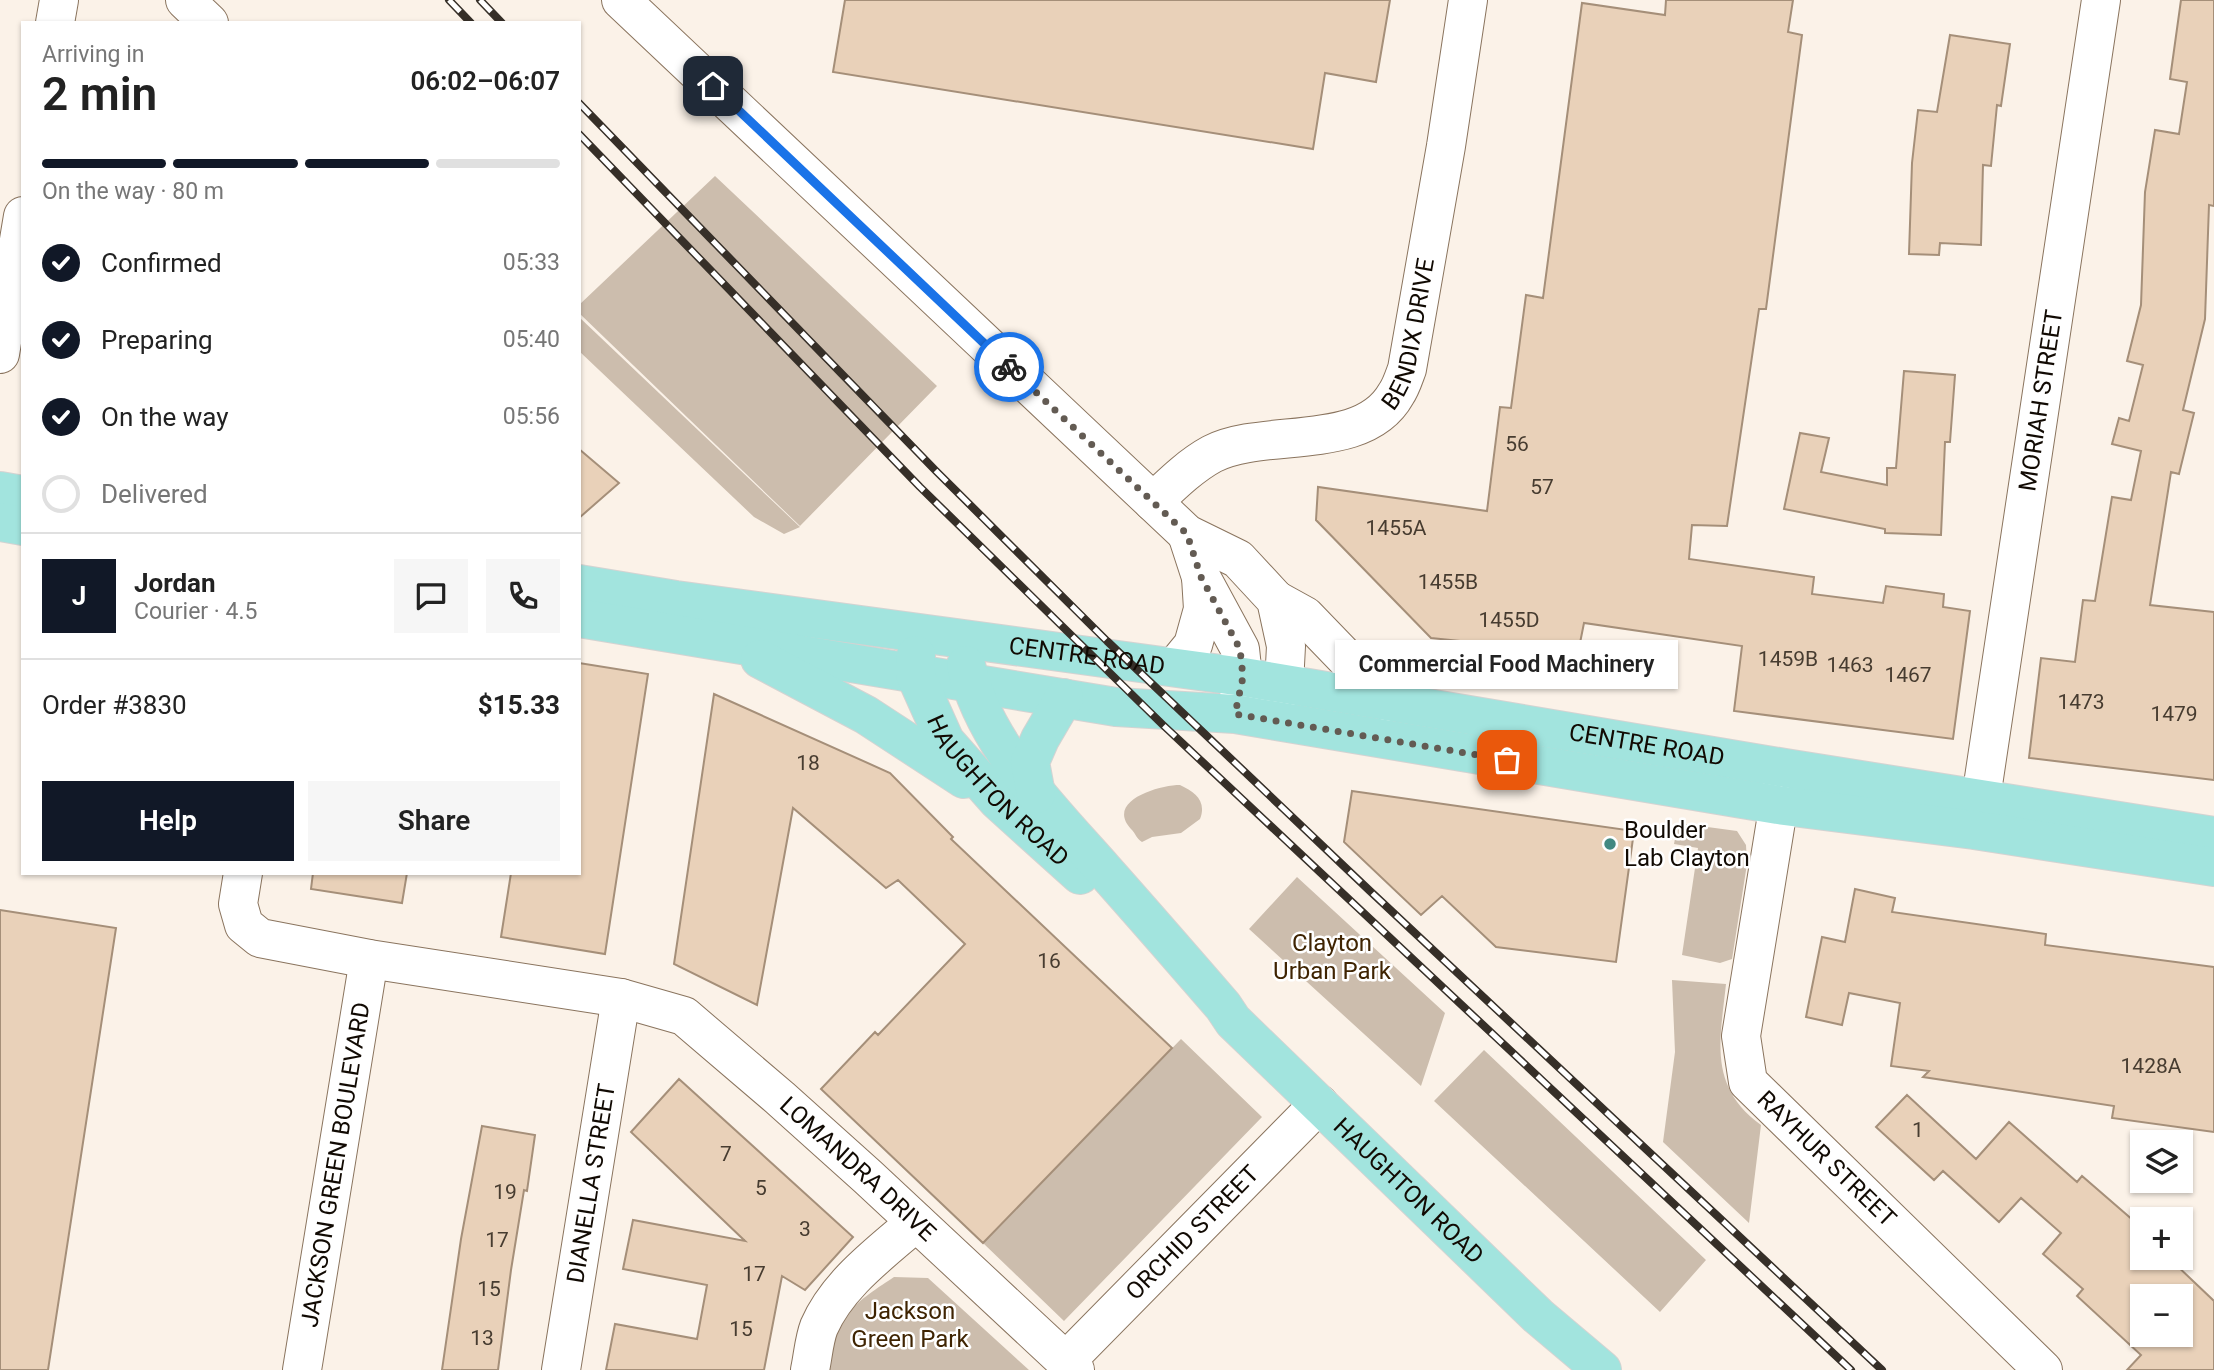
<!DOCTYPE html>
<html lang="en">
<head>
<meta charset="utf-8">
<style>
  body { margin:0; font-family:Roboto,sans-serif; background:#f6f6f6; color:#222; height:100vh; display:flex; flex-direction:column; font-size:26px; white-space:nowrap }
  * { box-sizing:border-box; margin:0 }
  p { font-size:23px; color:#767676 }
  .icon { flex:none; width:38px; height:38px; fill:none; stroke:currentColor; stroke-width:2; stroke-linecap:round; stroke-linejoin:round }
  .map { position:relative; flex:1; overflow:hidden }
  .drawer { position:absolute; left:21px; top:21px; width:560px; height:854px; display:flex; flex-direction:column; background:#fff; border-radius:0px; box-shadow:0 2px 5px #0004 }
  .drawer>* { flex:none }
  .controls { position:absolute; left:2130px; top:1130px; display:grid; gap:14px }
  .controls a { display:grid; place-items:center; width:63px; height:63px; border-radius:0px; background:#fff; box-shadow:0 2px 5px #0004; font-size:35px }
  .pin { position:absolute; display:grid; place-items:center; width:60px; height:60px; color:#fff; margin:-30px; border-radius:14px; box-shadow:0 4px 10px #0006 }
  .courier { position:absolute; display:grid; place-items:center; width:70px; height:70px; margin:-35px; border:5px solid #1a73e8; border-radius:50%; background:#fff; color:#222; box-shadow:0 2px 9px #0007 }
  .bubble { position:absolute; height:49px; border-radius:0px; background:#fff; box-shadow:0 2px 5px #0004; font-size:23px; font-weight:600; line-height:49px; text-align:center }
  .overview em { font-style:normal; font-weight:600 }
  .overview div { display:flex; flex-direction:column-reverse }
  .overview { display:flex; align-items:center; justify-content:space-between; height:119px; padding:0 21px }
  h1 { font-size:46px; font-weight:600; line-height:52px }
  .bar { display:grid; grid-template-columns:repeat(4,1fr); gap:10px 7px; align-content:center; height:84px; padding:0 21px }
  .bar i { height:9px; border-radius:5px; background:#e0e0e0 }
  .bar .on { background:#111827 }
  .bar p { grid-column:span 4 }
  .line { display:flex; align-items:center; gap:18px; padding:0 21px; border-top:2px solid #e0e0e0 }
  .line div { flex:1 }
  .round { display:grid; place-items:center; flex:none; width:74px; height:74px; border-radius:0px; background:#f6f6f6 }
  ol { padding:0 21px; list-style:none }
  li { display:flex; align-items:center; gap:21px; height:77px }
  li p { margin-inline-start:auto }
  li .icon { padding:7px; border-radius:50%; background:#111827; color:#fff; stroke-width:4 }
  li:last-child { color:#767676 }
  li i { width:38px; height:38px; border:4px solid #e0e0e0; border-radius:50% }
  .cta { display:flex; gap:14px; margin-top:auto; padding:14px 21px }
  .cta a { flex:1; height:80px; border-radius:0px; background:#111827; color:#fff; font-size:28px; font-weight:600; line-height:80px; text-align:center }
  .cta a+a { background:#f6f6f6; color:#222 }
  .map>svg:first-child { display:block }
  .green { fill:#ccbdad }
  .building { fill:#e9d1b9; stroke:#a58f79; stroke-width:2; fill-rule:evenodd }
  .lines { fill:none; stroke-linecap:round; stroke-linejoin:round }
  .minor-casing { stroke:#8a745e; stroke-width:40 }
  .major-casing { stroke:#d4d3d2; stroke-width:40 }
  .minor { stroke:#fff; stroke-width:38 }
  .major { stroke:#a2e4de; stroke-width:38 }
  .rail-casing { stroke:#362f28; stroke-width:8 }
  .rail { stroke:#fff; stroke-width:5; stroke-dasharray:16; stroke-linecap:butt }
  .done { stroke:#635b53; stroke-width:7; stroke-dasharray:0 12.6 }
  .route { stroke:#1a73e8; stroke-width:9 }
  .poi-dot { fill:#428982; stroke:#fff; stroke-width:2.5 }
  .labels { text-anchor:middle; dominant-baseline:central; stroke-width:5; stroke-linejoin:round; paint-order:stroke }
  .number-label { font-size:21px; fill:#473c30 }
  .street-label { font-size:24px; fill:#110a03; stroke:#fff }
  .poi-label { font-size:24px; fill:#110a03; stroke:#fff; text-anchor:start }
  .park-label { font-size:24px; fill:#3f2402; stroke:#fff }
</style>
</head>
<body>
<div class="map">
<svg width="2214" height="1370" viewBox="0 0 2214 1370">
  <rect width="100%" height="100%" fill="#fbf2e8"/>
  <path class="green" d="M 715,176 L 937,386 L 800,526 L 579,313 L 579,305 Z
    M 579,317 L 800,527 L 784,534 L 754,517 L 579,351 Z
    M 1180,785 C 1195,792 1207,801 1200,819 L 1181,833 L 1152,837 L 1142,842 C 1136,838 1136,834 1131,829 C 1105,801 1159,785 1180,785 Z
    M 1678,823 L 1737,831 L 1746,845 L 1747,864 L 1732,959 L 1720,963 L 1682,955 L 1698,848 L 1674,844 Z
    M 1297,877 L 1445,1013 L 1421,1086 L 1249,929 Z
    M 1672,980 L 1726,984 C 1720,1041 1708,1086 1761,1125 L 1749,1223 L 1663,1142 L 1675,1052 Z
    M 1181,1039 L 1262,1117 L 1064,1321 L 983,1243 Z
    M 1484,1050 L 1706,1260 L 1660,1312 L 1434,1101 Z
    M 894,1277 L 928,1278 L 1029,1370 L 828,1370 C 836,1316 850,1306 894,1277 Z"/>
  <path class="building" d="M 845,0 L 1390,0 L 1376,82 L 1325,73 L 1313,149 L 833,72 Z
    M 1666,0 L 1793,0 L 1788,32 L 1802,35 L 1766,309 L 1759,309 L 1727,526 L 1692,525 L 1689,559 L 1814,577 L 1812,594 L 1883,603 L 1886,586 L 1944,594 L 1943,607 L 1970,611 L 1953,739 L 1734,711 L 1742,646 L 1584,623 L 1578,653 L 1431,638 L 1316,520 L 1318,487 L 1487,511 L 1500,407 L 1511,408 L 1526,295 L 1543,298 L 1582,3 L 1665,15 Z
    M 2181,0 L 2214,0 L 2214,206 L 2209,205 L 2205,319 L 2183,410 L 2194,413 L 2179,474 L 2171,472 L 2150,605 L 2214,612 L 2214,780 L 2029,758 L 2041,658 L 2075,662 L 2083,600 L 2095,601 L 2112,497 L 2131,500 L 2141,451 L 2112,444 L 2119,418 L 2129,421 L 2143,365 L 2127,361 L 2141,305 L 2145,192 L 2155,130 L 2179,134 L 2187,82 L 2170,79 Z
    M 1950,35 L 2010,44 L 2001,106 L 1997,105 L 1991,166 L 1983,165 L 1981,245 L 1940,243 L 1939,255 L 1909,254 L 1912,163 L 1918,110 L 1937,112 Z
    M 1904,371 L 1955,375 L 1950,442 L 1945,442 L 1941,535 L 1885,533 L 1885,529 L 1784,509 L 1800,433 L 1829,438 L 1821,472 L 1887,485 L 1887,468 L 1896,468 Z
    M 579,449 L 619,483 L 579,518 Z
    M 579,663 L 648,674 L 605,954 L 501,937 L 511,873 L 579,873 Z
    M 714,694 L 890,773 L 953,837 L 951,839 L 1172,1048 L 983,1243 L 821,1089 L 875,1032 L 878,1035 L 965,944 L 898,880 L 886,888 L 793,808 L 757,1005 L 674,964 Z
    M 1352,791 L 1634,831 L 1616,962 L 1496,947 L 1442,896 L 1421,915 L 1344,842 Z
    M 313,873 L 407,873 L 402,903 L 311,889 Z
    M 1855,889 L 1895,898 L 1892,912 L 2046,934 L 2045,945 L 2214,967 L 2214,1132 L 2112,1118 L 2114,1106 L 1923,1077 L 1929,1071 L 1891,1066 L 1900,1003 L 1849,993 L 1842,1025 L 1806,1017 L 1822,937 L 1845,942 Z
    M 0,910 L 116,928 L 48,1370 L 0,1370 Z
    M 679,1079 L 853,1237 L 805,1290 L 782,1276 L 764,1370 L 606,1370 L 615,1324 L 697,1339 L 707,1285 L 623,1269 L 633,1220 L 745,1241 L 631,1132 Z
    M 1907,1095 L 1976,1159 L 2009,1122 L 2077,1182 L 2082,1176 L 2142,1228 L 2142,1258 L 2175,1258 L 2172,1261 L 2214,1301 L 2214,1370 L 2127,1370 L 2141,1355 L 2077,1296 L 2083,1289 L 2043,1254 L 2061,1233 L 2021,1198 L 1999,1222 L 1943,1171 L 1934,1180 L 1876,1127 ZM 2142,1297 L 2180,1297 L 2180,1335 L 2142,1335 Z
    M 482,1126 L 535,1135 L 527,1191 L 524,1190 L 511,1270 L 498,1370 L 442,1370 L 461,1239 Z"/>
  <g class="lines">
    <defs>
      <g id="minor">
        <path d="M 185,0 L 209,23"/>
        <path d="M 621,0 L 1187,534 L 1238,559 L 1276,600 L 1286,646 L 1284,684 L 1270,715"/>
        <path d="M 55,23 L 59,0"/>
        <path d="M 0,354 L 23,216"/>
        <path id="s1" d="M 1153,502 C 1171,485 1190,466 1212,454 C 1265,427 1363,453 1396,394 C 1401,387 1404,377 1407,369 L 1446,146 L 1468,0"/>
        <path d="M 1187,534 L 1201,577 L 1240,649 L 1243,677 L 1237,708"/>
        <path d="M 1276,600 L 1305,616 L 1388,702"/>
        <path d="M 1175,667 L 1193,645 L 1203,609 L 1201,577"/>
        <path id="s2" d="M 1784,772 L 1741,1036 L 1748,1082 L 2043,1370"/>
        <path id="s3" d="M 1981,798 L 2101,0"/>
        <path id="s4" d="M 243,873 L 238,904 L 244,925 L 260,938 L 369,959 L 621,998 L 684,1016 L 780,1098 L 868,1177 L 1075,1370"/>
        <path id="s5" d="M 1066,1361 L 1319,1104"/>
        <path id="s6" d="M 302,1370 L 369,959"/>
        <path id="s7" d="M 561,1370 L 621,998"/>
        <path d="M 810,1370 C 813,1356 814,1340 819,1327 C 838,1283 882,1252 916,1222"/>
      </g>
      <g id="major">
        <path d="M 0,491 L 23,495"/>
        <path d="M 0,522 L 23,526"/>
        <path id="s8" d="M 579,584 L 676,600 L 1243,677 L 1785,768 L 2214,836"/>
        <path d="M 579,618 L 1116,707 L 1235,714 L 1778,805 L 1974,830 L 2214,867"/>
        <path id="s9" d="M 916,655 L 915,674 L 945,741 L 998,801 L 1080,875"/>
        <path d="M 760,659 L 866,715 L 964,779"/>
        <path id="s10" d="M 966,665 C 984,745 1051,810 1104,870 C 1144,915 1184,961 1223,1006 L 1233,1021 L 1538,1316 L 1602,1370"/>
        <path d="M 1036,794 L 1030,762 L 1040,739 L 1064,698"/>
      </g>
    </defs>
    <use href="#minor" class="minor-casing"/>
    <use href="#major" class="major-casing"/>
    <use href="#minor" class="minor"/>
    <use href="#major" class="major"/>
    <defs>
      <path id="rail" d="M 449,0 L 471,23
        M 480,0 L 502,23
        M 579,103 L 936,471 L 1107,641 L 1370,891 L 1882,1370
        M 579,134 L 920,487 L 1163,725 L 1851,1370"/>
    </defs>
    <use href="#rail" class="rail-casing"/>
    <use href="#rail" class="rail"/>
  </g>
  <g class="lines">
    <path class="done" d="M 1009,367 L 1187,534 L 1201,577 L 1240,649 L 1243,677 L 1235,714 L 1507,760"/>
    <path class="route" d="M 713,86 L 1009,367"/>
  </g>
  <circle class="poi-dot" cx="1610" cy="844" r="7"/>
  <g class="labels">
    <g class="number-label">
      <text x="1517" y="444">56</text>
      <text x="1542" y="487">57</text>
      <text x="1396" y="528">1455A</text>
      <text x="1448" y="582">1455B</text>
      <text x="1509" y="620">1455D</text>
      <text x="1788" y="659">1459B</text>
      <text x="1850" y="665">1463</text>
      <text x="1908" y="675">1467</text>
      <text x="2081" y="702">1473</text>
      <text x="2174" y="714">1479</text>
      <text x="808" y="763">18</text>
      <text x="1049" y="961">16</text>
      <text x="2151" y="1066">1428A</text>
      <text x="1918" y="1130">1</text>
      <text x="726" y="1154">7</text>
      <text x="761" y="1188">5</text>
      <text x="505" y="1192">19</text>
      <text x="805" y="1229">3</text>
      <text x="497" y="1240">17</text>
      <text x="754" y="1274">17</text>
      <text x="489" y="1289">15</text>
      <text x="741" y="1329">15</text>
      <text x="482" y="1338">13</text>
    </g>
    <g class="street-label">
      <text stroke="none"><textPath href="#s1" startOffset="338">BENDIX DRIVE</textPath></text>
      <text stroke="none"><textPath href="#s3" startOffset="402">MORIAH STREET</textPath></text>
      <text stroke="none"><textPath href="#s8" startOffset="513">CENTRE ROAD</textPath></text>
      <text stroke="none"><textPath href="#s8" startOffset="1080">CENTRE ROAD</textPath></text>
      <text stroke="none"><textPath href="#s9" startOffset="164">HAUGHTON ROAD</textPath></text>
      <text stroke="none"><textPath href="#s2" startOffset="424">RAYHUR STREET</textPath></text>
      <text stroke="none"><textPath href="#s6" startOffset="208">JACKSON GREEN BOULEVARD</textPath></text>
      <text stroke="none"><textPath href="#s4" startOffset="737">LOMANDRA DRIVE</textPath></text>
      <text stroke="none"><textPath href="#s7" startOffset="189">DIANELLA STREET</textPath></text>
      <text stroke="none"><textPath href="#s10" startOffset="693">HAUGHTON ROAD</textPath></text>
      <text stroke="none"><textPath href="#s5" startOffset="180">ORCHID STREET</textPath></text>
    </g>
    <g class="poi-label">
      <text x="1624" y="830">Boulder<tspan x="1624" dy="28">Lab Clayton</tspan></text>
    </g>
    <g class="park-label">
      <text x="1332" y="943">Clayton<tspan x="1332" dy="28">Urban Park</tspan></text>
      <text x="910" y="1311">Jackson<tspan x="910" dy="28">Green Park</tspan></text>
    </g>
  </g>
</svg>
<div class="controls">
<a><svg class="icon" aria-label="layers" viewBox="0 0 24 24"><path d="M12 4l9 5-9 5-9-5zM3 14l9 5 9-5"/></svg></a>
<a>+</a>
<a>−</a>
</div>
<div class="pin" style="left:1507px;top:760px;background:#ea580c"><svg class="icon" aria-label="bag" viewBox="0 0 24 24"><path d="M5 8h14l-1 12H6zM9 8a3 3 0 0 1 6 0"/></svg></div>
<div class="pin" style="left:713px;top:86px;background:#1f2937"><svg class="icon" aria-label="home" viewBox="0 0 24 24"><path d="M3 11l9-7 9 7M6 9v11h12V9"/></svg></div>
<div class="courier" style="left:1009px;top:367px"><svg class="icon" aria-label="bike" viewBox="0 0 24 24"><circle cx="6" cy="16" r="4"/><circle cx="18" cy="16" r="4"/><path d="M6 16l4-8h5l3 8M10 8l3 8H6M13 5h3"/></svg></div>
<div class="bubble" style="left:1335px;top:640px;width:343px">Commercial Food Machinery</div>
<section class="drawer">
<div class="overview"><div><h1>2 min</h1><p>Arriving in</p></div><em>06:02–06:07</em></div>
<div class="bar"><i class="on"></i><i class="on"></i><i class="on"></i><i></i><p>On the way · 80 m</p></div>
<ol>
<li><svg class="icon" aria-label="check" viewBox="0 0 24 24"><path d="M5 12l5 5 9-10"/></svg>Confirmed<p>05:33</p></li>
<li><svg class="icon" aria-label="check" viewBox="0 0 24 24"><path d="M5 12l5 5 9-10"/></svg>Preparing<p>05:40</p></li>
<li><svg class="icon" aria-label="check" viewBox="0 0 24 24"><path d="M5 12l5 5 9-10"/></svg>On the way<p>05:56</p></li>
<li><i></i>Delivered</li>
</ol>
<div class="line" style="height:126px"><b class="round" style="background:#111827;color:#fff">J</b><div><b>Jordan</b><p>Courier · 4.5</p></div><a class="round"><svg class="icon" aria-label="chat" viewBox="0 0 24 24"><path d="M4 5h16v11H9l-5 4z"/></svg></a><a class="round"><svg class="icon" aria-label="phone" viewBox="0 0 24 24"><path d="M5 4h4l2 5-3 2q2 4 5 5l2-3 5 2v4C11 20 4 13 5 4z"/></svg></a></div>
<div class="line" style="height:91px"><div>Order #3830</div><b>$15.33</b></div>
<div class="cta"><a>Help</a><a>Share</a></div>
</section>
</div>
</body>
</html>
